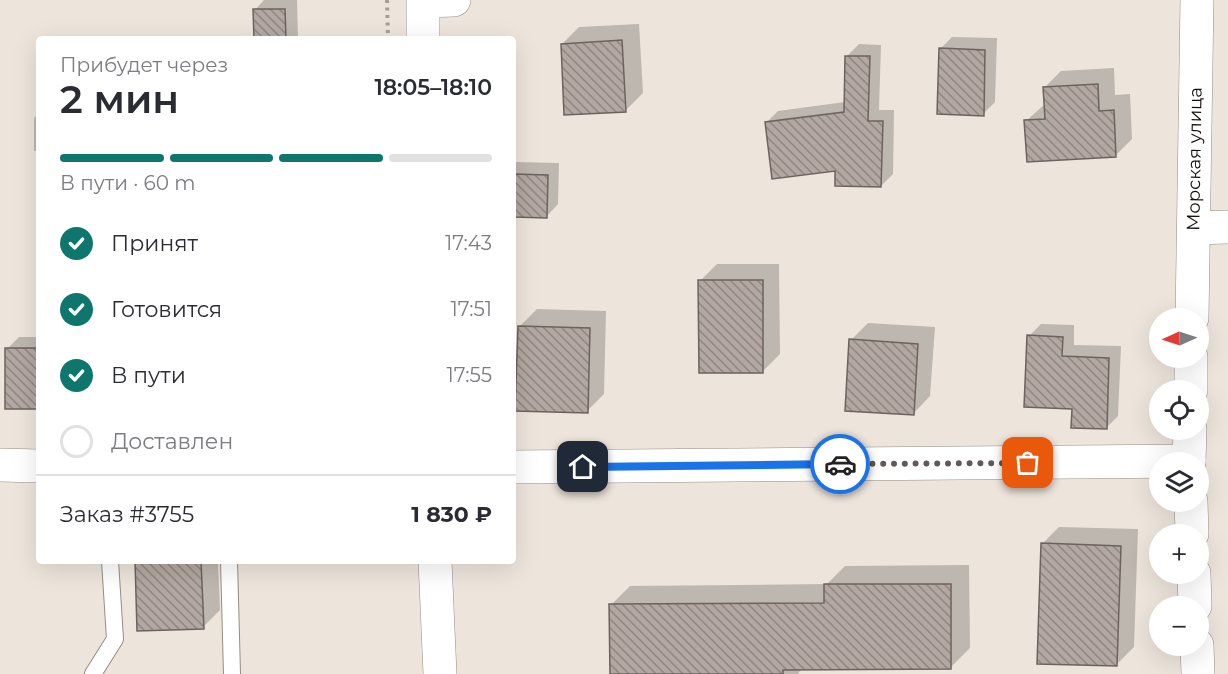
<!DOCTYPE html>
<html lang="ru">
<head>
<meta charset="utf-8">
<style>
  body { margin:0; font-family:Montserrat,sans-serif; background:#f2f2f3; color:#2b2b33; height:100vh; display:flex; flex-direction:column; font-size:22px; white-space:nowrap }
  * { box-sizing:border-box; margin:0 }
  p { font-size:20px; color:#7c7c81 }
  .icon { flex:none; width:33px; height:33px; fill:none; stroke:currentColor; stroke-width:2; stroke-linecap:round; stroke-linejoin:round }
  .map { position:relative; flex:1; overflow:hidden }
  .panel { position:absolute; left:36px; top:36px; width:480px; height:528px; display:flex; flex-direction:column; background:#fff; border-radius:6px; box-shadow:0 6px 24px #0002 }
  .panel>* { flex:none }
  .needle { width:39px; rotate:267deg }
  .fabs { position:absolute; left:1149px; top:308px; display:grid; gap:12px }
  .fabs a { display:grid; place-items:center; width:60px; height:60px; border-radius:50%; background:#fff; box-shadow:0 6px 24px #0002; font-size:30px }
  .pin { position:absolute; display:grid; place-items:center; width:51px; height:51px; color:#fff; margin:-26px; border-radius:12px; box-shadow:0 3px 9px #0006 }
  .courier { position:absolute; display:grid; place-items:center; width:60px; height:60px; margin:-30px; border:4px solid #1a73e8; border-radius:50%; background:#fff; color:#222; box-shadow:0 2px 8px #0007 }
  .headline em { font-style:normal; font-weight:600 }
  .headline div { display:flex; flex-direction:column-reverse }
  .headline { display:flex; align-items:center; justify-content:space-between; height:102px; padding:0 24px }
  h1 { font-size:39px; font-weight:600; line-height:45px }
  .bar { display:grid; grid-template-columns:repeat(4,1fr); gap:9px 6px; align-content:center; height:72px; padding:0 24px }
  .bar i { height:8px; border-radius:4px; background:#e1e1e2 }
  .bar .active { background:#0f766e }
  .bar p { grid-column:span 4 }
  .line { display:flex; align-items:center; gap:15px; padding:0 24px; border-top:2px solid #e1e1e2 }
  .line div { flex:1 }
  ol { padding:0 24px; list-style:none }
  li { display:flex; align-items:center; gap:18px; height:66px }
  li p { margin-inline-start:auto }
  li .icon { padding:6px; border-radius:50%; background:#0f766e; color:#fff; stroke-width:4 }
  li:last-child { color:#7c7c81 }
  li i { width:33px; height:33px; border:3px solid #e1e1e2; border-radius:50% }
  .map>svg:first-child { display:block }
  .shadow { fill:#0003 }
  .building { fill:url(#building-back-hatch); stroke:#6d635e; stroke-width:1.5 }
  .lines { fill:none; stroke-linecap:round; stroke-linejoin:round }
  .lane-casing { stroke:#948d84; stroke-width:18 }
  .street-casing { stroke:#948d84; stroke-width:34 }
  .secondary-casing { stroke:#948d84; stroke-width:34 }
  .path { stroke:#a59e97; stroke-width:4; stroke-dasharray:3 4.5; stroke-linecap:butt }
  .lane { stroke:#fff; stroke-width:16 }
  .street { stroke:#fff; stroke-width:33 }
  .secondary { stroke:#fff; stroke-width:33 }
  .done { stroke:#5f5a55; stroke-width:6; stroke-dasharray:0 10.8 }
  .route { stroke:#1a73e8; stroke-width:8 }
  .labels { text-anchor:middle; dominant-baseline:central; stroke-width:5; stroke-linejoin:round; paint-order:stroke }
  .street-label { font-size:18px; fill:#120f0c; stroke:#fff }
</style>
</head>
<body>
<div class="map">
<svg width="1228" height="674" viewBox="0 0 1228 674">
  <defs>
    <pattern id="building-back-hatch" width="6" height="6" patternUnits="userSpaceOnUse" patternTransform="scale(1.5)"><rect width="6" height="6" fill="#b3a7a2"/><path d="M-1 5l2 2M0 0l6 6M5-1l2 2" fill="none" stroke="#908682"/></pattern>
  </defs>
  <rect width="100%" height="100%" fill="#ede5dc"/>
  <path class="shadow" d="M 264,0 L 297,0 L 298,39 L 255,39 L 255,10 Z
    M 639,24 L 643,93 L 626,110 L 562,44 L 579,27 Z
    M 952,37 L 997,38 L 995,102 L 983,114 L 940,49 Z
    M 859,44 L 881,45 L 879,110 L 894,110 L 893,174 L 881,186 L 836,169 L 766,123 L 778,111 L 845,102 L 847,56 Z
    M 1114,68 L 1115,95 L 1130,94 L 1132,139 L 1115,156 L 1026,121 L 1045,104 L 1044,88 L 1061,71 Z
    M 39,113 L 39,151 L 34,151 L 34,118 Z
    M 513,162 L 559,163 L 558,204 L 547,216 L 513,215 Z
    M 717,264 L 779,264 L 780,354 L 763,371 L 700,281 Z
    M 537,309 L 606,311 L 604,394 L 587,411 L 520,326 Z
    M 868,323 L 935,327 L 930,396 L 913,414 L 851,340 Z
    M 1041,324 L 1074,325 L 1074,345 L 1121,346 L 1118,416 L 1106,428 L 1073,407 L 1029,336 Z
    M 19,337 L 39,337 L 39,408 L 7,349 Z
    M 1059,527 L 1138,529 L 1134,647 L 1117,664 L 1042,544 Z
    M 136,561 L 218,561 L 220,610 L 203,627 Z
    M 969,565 L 970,648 L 951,667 L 802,668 L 798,674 L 611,674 L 611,605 L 630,586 L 827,584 L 845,566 Z"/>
  <path class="building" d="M 253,9 L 285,9 L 286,39 L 254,39 Z
    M 622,40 L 626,112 L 564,115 L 561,44 Z
    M 939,48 L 985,50 L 984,116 L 937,114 Z
    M 845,56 L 870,56 L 868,121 L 883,121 L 881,187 L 835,186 L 835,171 L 772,179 L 765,122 L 844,112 Z
    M 1098,84 L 1099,111 L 1114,110 L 1116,157 L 1027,162 L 1024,120 L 1045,119 L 1043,87 Z
    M 513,174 L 548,175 L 547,218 L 513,217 Z
    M 698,280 L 763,280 L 763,373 L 699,373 Z
    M 518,326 L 590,328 L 588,413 L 515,411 Z
    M 1027,335 L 1063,337 L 1062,356 L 1109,358 L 1107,429 L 1071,428 L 1072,409 L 1024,407 Z
    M 849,339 L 918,344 L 914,415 L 845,411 Z
    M 5,348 L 39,348 L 39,409 L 5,409 Z
    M 1041,543 L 1121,546 L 1117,666 L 1037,664 Z
    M 135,561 L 201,561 L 204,629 L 137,631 Z
    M 824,584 L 951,584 L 951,669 L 783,670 L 783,674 L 610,674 L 609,604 L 824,603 Z"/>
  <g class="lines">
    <defs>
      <path id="lane" d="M 229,561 L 232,674
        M 93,674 L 115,639 L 110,561"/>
      <g id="street">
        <path d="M 1194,228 L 1228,227"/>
        <path id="s1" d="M 1192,318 L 1197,0"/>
        <path d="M 1191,390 L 1191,357"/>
        <path d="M 1189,462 L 1190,429"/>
        <path d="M 513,467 L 1189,461"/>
        <path d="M 1191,501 L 1192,534"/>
        <path d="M 435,561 L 440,674"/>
        <path d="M 1194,573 L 1195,606"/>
        <path d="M 1197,645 L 1198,674"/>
      </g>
      <path id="secondary" d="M 423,39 L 423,1 L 454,0
        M 0,465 L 39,466"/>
    </defs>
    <use href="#lane" class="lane-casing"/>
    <use href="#street" class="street-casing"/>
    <use href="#secondary" class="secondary-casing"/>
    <path class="path" d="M 387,0 L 388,39"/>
    <use href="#lane" class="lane"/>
    <use href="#street" class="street"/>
    <use href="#secondary" class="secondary"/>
  </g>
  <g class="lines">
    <path class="done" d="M 840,464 L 1028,463"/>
    <path class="route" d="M 583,467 L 840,464"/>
  </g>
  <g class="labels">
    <g class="street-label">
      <text stroke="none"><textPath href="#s1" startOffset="159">Морская улица</textPath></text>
    </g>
  </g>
</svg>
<div class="fabs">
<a><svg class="needle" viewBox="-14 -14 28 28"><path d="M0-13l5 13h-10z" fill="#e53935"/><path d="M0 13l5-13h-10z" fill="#7c7c81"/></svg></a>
<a><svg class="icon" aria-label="locate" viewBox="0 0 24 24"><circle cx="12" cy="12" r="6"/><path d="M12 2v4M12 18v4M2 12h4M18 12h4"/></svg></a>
<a><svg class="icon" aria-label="layers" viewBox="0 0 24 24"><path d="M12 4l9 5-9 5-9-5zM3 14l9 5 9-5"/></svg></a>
<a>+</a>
<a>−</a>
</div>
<div class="pin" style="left:1028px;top:463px;background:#ea580c"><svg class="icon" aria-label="bag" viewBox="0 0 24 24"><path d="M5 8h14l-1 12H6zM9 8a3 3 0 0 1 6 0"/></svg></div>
<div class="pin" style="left:583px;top:467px;background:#1f2937"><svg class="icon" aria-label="home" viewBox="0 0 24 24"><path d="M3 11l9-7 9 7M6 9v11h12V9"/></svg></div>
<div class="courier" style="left:840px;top:464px"><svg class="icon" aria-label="car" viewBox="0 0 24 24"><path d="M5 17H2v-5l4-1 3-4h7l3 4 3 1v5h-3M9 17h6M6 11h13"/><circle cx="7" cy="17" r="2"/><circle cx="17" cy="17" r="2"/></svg></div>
<section class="panel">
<div class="headline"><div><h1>2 мин</h1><p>Прибудет через</p></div><em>18:05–18:10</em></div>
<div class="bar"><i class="active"></i><i class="active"></i><i class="active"></i><i></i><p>В пути · 60 m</p></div>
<ol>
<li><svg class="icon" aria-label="check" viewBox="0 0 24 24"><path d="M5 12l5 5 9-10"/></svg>Принят<p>17:43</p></li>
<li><svg class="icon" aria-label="check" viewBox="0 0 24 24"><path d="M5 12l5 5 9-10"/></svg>Готовится<p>17:51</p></li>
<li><svg class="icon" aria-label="check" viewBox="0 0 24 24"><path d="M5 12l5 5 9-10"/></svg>В пути<p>17:55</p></li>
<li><i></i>Доставлен</li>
</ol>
<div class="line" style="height:78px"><div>Заказ #3755</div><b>1 830 ₽</b></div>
</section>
</div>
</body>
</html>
